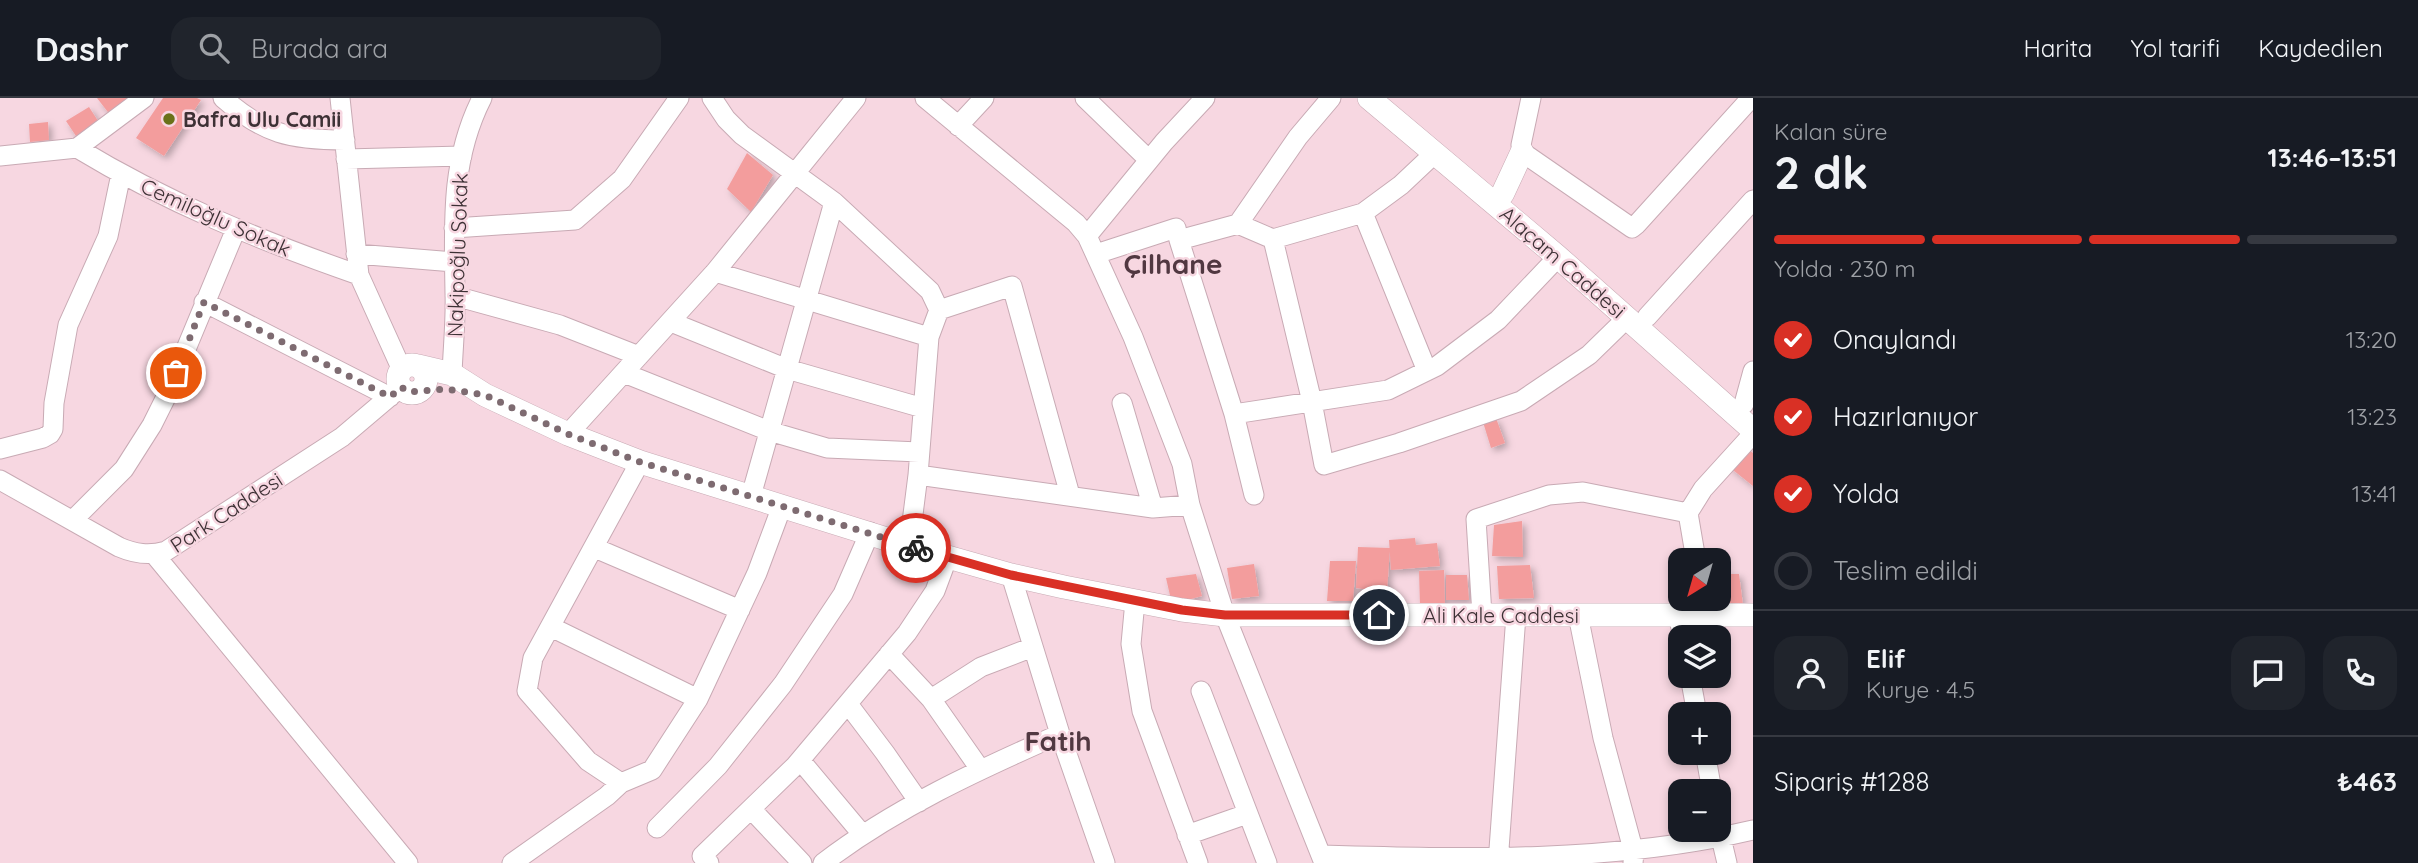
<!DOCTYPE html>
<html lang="tr">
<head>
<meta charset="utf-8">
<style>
  body { margin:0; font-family:Quicksand,sans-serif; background:#20242c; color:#f1f3f6; height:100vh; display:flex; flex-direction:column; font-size:26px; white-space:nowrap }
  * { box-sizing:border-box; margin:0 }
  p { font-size:23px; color:#9ea1a6 }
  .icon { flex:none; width:38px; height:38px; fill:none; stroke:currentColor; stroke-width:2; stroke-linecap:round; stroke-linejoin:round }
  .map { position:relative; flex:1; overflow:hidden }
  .panel { display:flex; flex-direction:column; background:#171b24; width:665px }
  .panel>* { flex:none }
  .needle { width:46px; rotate:217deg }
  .buttons { position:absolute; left:1668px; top:450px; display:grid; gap:14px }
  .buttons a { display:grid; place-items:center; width:63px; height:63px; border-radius:14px; background:#171b24; box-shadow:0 4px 10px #0003; font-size:35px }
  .pin { position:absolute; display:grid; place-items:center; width:60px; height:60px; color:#fff; margin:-30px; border:4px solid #fff; border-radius:50%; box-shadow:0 2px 7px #0007 }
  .courier { position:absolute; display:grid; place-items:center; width:70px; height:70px; margin:-35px; border:5px solid #d93025; border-radius:50%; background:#fff; color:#222; box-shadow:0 2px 9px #0007 }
  .summary em { font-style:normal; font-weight:800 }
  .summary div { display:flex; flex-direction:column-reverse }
  .summary { display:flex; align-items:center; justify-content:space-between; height:119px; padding:0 21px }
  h1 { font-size:46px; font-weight:800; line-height:52px }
  .bar { display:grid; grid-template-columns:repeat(4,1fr); gap:10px 7px; align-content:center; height:84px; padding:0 21px }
  .bar i { height:9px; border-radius:5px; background:#363941 }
  .bar .selected { background:#d93025 }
  .bar p { grid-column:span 4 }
  .line { display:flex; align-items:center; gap:18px; padding:0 21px; border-top:2px solid #363941 }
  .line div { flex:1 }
  .round { display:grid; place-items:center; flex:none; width:74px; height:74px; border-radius:21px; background:#20242c }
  ol { padding:0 21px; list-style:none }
  li { display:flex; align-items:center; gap:21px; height:77px }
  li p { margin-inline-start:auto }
  li .icon { padding:7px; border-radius:50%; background:#d93025; color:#fff; stroke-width:4 }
  li:last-child { color:#9ea1a6 }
  li i { width:38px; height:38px; border:4px solid #363941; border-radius:50% }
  header { display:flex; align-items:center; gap:42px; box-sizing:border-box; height:98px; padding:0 35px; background:#171b24; border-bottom:2px solid #363941 }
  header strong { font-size:33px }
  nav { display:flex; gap:38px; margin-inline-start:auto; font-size:24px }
  .search { width:490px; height:63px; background:#20242c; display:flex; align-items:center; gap:18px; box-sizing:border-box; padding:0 24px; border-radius:21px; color:#9ea1a6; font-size:26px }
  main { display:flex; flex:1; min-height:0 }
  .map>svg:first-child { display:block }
  .building { fill:#f39d9d; filter:url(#shadow) }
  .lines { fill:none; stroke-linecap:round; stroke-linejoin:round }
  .minor-casing { stroke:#c8aab4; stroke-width:21 }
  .major-casing { stroke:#c8aab4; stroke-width:24 }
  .minor { stroke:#fff; stroke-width:19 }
  .major { stroke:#fff; stroke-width:23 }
  .done { stroke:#7e6b71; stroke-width:7; stroke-dasharray:0 12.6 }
  .route { stroke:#d93025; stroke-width:9 }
  .poi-dot { fill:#6a7119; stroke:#f7d7e1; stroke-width:2.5 }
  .labels { text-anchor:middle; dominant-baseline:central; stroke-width:5; stroke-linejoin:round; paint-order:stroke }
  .poi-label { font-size:21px; font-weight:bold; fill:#3d3135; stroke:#f7d7e1; text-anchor:start }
  .street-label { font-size:21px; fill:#3d3135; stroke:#f7d7e1 }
  .district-label { font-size:28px; font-weight:bold; fill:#513841; stroke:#f7d7e1 }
</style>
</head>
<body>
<header>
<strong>Dashr</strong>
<div class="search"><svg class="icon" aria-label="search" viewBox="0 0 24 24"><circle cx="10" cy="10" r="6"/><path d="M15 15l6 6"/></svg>Burada ara</div>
<nav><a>Harita</a><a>Yol tarifi</a><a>Kaydedilen</a></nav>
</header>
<main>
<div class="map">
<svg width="1753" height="765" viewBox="0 0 1753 765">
  <defs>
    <filter id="shadow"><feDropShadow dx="3.5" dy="3.5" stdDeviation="3.5" flood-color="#0004"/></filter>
  </defs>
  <rect width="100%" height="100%" fill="#f7d7e1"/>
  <path class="building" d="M 97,0 L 130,0 L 111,18 Z
    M 163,0 L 197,0 L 201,2 L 164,58 L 136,40 Z
    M 89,9 L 100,26 L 78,41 L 66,23 Z
    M 48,24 L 49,42 L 30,44 L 29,26 Z
    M 747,55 L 773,77 L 751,114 L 727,91 Z
    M 1496,320 L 1505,345 L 1491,350 L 1483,324 Z
    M 1745,349 L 1753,355 L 1753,388 L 1728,368 Z
    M 1522,423 L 1523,459 L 1492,458 L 1494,427 Z
    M 1415,440 L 1416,447 L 1437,445 L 1440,468 L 1391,472 L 1389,442 Z
    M 1358,449 L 1390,450 L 1387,494 L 1356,490 Z
    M 1330,463 L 1356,463 L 1353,503 L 1327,503 Z
    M 1254,466 L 1259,498 L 1232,501 L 1227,470 Z
    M 1530,467 L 1534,500 L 1499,501 L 1497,468 Z
    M 1444,472 L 1445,508 L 1420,508 L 1419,473 Z
    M 1196,476 L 1202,498 L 1172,506 L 1166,480 Z
    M 1718,476 L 1739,476 L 1743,507 L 1714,508 L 1713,500 L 1718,500 Z
    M 1446,477 L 1467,477 L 1469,502 L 1446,502 Z"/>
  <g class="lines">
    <defs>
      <path id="minor" d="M 223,0 C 264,36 290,42 345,42
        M 340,0 L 359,177 L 402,272
        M 712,0 L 726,21 L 742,37 L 834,104 L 930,193 L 939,212 L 929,239 L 918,377 L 909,448
        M 925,0 L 1076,125 L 1087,138 L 1133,239 L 1182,366 L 1190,407 L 1225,517 L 1324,765
        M 1085,0 L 1149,62
        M 1531,0 L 1521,47 L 1522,54 L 1632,130 L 1637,126 L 1751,0
        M 958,28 L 984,0
        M 77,50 C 166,104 261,143 359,177
        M 0,58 L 77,50 L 144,0
        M 346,61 L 462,58
        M 1363,115 L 1427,273
        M 1238,126 L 1298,39 L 1331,0
        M 454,130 L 575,122 L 622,81 L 679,0
        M 1087,138 L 1164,44 L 1205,0
        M 1273,141 L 1312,304 L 1324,367 L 1399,345 L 1521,303 L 1589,257 L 1627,220
        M 1179,142 L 1234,316 L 1254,397
        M 356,156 L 454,164
        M 1096,156 L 1176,130 L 1179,142 L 1238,126 L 1273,141 L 1363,115 L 1401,87 L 1435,55
        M 715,174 L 929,239
        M 455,198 L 560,227 L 639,258
        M 204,204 L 390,299
        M 939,212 L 1012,188 L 1070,397
        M 1647,219 L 1753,102
        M 671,224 L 787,271 L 923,310
        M 624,275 L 769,333 L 827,350 L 919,354
        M 452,276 C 453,249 456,222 455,195 C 454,126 450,63 482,0
        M 1122,305 L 1153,410
        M 1744,306 L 1753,273
        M 1234,316 L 1388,292 L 1437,268 L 1498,222 L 1558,159
        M 568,336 L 715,174 L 856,0
        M 0,351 L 43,340 L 50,336 L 53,331 L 54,305 L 68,227 L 108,138 L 121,76
        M 640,364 L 533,560 L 527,593 L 588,663 L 621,685 L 652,672 L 698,601 L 757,475 L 782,408
        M 918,377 L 1153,410 L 1190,407
        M 0,382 L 119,449 C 135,456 149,458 166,453 L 342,339 L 401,289
        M 751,398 L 834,104
        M 73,422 L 124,371 L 152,327 L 166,299 L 236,131
        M 595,450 L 740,512
        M 154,456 L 408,765
        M 1696,462 L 1688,415 L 1703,391 L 1753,336
        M 1011,477 L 1060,636 L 1105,765
        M 1135,503 L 1131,546 L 1142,613 L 1198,765
        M 1482,517 L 1476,421 L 1549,397 L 1583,394 L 1688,415
        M 1578,517 L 1603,640 L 1634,755 L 1633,765
        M 1678,517 L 1683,539
        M 551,529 L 698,601
        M 889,556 L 931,601 L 980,671
        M 1690,578 L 1697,616
        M 1201,593 L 1267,765
        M 931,601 L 981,569 L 1033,549
        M 848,606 L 885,655 L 919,704
        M 1705,654 L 1712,693
        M 800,662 L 862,736
        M 751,711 L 802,765
        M 1718,727 L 1727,765
        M 657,730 L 718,668 L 783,586 L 843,496 L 870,434
        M 1187,737 L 1247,716
        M 1321,757 C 1464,761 1613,765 1753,732
        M 512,765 L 607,698 L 621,685
        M 709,765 L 702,758 L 795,668 L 907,535 L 935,493 L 948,458
        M 823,765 C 895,710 978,672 1060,636
        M 1498,765 L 1516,517"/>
      <path id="major" d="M 1369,0 L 1558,159 L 1753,332
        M 1495,106 L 1503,95 L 1522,54
        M398 281a14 14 0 1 1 28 0a14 14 0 1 1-28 0Z
        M 418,268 L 452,276 L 485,297 L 568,336 L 640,364 L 909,448 L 1011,477 L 1064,489 L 1182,512 L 1225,517 L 1753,517"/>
    </defs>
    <use href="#minor" class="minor-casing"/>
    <use href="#major" class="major-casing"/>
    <use href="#minor" class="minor"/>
    <use href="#major" class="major"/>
  </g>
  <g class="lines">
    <path class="done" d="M 176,275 L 204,204 L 390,299 L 401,289 L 409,294 L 446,291 L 485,297 L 568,336 L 640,364 L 916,450"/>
    <path class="route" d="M 916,450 L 1011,477 L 1182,512 L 1225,517 L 1379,517"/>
  </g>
  <circle class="poi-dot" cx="169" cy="21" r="7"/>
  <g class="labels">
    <g class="poi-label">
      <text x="183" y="21">Bafra Ulu Camii</text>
    </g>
    <g class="street-label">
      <text transform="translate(216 119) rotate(24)">Cemiloğlu Sokak</text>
      <text transform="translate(457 157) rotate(-88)">Nakipoğlu Sokak</text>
      <text transform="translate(1563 164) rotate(41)">Alaçam Caddesi</text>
      <text transform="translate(226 414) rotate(-33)">Park Caddesi</text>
      <text x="1501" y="517">Ali Kale Caddesi</text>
    </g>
    <g class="district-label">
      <text x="1173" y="165">Çilhane</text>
      <text x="1058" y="642">Fatih</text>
    </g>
  </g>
</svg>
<div class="buttons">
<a><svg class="needle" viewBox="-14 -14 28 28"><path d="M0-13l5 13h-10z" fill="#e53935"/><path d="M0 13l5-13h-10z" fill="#9ea1a6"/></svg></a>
<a><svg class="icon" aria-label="layers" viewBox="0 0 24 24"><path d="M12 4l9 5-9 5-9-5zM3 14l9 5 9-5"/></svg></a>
<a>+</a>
<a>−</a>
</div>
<div class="pin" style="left:176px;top:275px;background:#ea580c"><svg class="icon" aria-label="bag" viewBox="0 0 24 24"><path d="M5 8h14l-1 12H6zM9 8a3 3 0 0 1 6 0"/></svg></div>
<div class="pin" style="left:1379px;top:517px;background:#1f2937"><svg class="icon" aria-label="home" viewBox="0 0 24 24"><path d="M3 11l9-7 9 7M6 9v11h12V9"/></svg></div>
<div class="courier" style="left:916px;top:450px"><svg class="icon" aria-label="bike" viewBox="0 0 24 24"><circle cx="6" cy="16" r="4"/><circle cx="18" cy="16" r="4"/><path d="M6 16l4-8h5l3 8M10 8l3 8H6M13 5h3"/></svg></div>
</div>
<section class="panel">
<div class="summary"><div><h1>2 dk</h1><p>Kalan süre</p></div><em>13:46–13:51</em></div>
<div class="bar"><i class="selected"></i><i class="selected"></i><i class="selected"></i><i></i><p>Yolda · 230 m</p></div>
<ol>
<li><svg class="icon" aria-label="check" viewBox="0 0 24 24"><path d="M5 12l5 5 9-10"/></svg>Onaylandı<p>13:20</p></li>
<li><svg class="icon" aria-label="check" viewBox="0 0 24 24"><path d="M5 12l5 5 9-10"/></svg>Hazırlanıyor<p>13:23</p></li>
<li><svg class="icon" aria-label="check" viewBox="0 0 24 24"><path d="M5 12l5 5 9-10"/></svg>Yolda<p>13:41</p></li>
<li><i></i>Teslim edildi</li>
</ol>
<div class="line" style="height:126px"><a class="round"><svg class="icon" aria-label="person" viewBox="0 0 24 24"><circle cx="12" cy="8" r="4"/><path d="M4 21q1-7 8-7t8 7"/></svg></a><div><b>Elif</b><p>Kurye · 4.5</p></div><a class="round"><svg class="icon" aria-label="chat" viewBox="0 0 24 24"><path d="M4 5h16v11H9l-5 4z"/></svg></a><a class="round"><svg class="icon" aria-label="phone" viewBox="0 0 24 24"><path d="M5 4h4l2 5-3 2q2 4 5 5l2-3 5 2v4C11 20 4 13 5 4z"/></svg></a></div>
<div class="line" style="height:91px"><div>Sipariş #1288</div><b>₺463</b></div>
</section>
</main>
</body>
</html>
